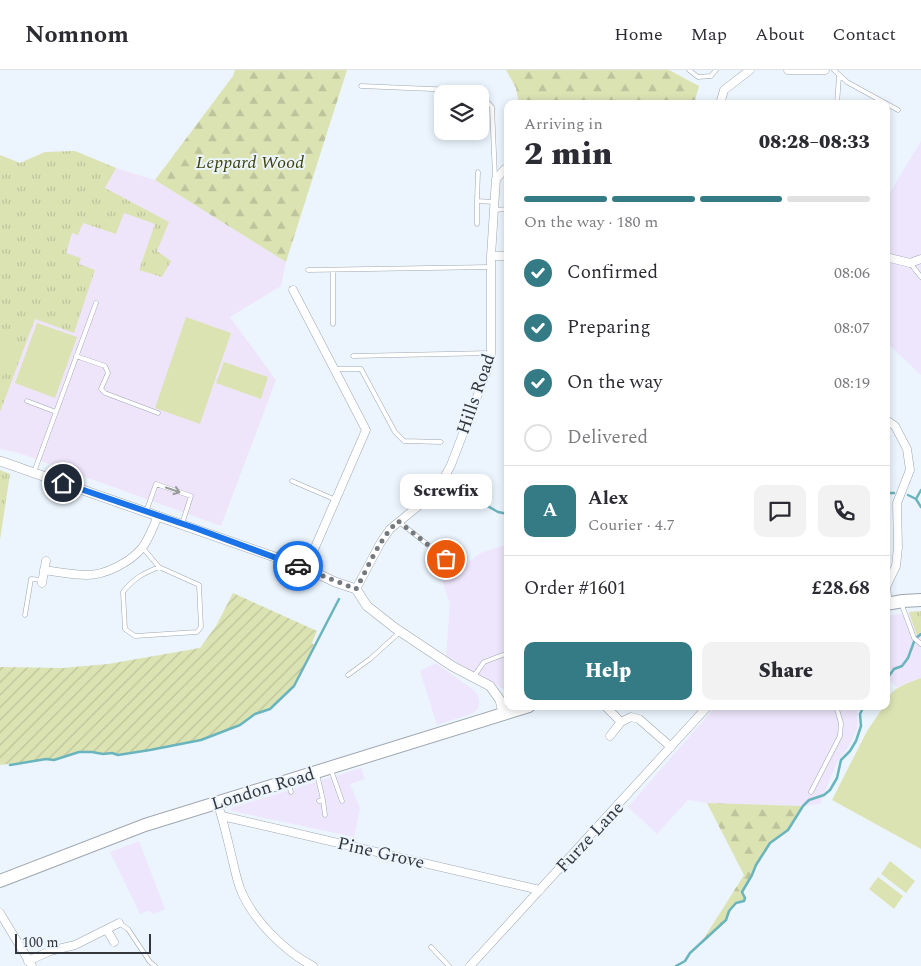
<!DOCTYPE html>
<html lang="en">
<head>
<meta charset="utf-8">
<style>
  body { margin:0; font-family:Spectral,serif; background:#f2f2f3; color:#2b2b33; height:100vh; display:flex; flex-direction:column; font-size:19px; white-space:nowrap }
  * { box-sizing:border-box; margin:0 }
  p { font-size:16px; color:#7c7c81 }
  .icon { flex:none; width:28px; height:28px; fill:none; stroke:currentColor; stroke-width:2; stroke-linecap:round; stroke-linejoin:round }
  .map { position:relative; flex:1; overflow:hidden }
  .sheet { position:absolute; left:504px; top:30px; width:386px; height:610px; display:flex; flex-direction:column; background:#fff; border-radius:10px; box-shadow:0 2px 8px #0003 }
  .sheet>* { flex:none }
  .controls { position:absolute; left:434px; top:15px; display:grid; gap:10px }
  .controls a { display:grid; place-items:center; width:55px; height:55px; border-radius:10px; background:#fff; box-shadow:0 2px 8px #0003; font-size:25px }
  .scale { position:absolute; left:15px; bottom:12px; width:136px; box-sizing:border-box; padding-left:5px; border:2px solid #33363a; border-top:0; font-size:14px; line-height:18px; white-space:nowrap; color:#33363a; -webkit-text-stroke:4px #ecf5fe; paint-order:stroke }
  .pin { position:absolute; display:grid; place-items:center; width:42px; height:42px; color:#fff; margin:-21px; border:2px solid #fff; border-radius:50%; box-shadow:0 1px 5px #0007 }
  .courier { position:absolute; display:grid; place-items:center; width:50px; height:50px; margin:-25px; border:4px solid #1a73e8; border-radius:50%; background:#fff; color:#222; box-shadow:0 1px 6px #0007 }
  .bubble { position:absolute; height:35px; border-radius:10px; background:#fff; box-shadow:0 2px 8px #0003; font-size:16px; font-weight:800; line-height:35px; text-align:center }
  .summary em { font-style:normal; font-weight:800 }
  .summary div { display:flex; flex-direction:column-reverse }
  .summary { display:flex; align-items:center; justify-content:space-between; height:85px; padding:0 20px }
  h1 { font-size:32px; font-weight:800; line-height:38px }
  .bar { display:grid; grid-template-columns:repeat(4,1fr); gap:8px 5px; align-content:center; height:60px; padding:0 20px }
  .bar i { height:6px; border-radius:4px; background:#e1e1e2 }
  .bar .active { background:#347b85 }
  .bar p { grid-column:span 4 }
  .line { display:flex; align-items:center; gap:12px; padding:0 20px; border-top:1px solid #e1e1e2 }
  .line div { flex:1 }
  .round { display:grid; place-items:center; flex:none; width:52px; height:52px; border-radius:10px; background:#f2f2f3 }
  ol { padding:0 20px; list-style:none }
  li { display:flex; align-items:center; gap:15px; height:55px }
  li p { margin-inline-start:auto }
  li .icon { padding:5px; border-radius:50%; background:#347b85; color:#fff; stroke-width:4 }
  li:last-child { color:#7c7c81 }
  li i { width:28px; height:28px; border:2px solid #e1e1e2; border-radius:50% }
  .action { display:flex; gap:10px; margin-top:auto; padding:10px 20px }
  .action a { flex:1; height:58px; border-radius:10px; background:#347b85; color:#fff; font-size:20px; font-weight:800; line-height:58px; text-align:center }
  .action a+a { background:#f2f2f3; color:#2b2b33 }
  header { display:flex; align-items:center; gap:30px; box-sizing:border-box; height:70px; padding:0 25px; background:#fff; border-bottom:1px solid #e1e1e2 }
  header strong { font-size:24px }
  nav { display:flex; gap:28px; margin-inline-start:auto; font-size:18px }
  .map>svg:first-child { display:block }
  .commercial { fill:#ede6fc }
  .education { fill:#efe5fb }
  .grass { fill:url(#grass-tufts) }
  .forest { fill:url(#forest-firs) }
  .garden { fill:url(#garden-furrows) }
  .pitch { fill:#dce3b3 }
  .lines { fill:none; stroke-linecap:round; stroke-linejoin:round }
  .stream { stroke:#6ab4be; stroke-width:2.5 }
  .service-casing { stroke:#9ea6af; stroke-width:5 }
  .minor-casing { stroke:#9ea6af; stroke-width:9 }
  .tertiary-casing { stroke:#9ea6af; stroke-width:10 }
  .trunk-casing { stroke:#9ea6af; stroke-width:14 }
  .service { stroke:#fff; stroke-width:4 }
  .minor { stroke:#fff; stroke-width:8 }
  .tertiary { stroke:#fff; stroke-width:9 }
  .trunk { stroke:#fff; stroke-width:12 }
  .oneway { stroke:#999a9c }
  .done { stroke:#74797f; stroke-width:5; stroke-dasharray:0 9 }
  .route { stroke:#1a73e8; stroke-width:6 }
  .labels { text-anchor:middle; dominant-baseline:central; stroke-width:4; stroke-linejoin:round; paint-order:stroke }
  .park-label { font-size:18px; font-style:italic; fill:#3d4208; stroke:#ecf5fe }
  .street-label { font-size:18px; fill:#33363a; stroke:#ecf5fe }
</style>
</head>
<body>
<header>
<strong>Nomnom</strong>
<nav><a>Home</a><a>Map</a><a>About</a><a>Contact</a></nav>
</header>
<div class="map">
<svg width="921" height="896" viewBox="0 0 921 896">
  <defs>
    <pattern id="grass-tufts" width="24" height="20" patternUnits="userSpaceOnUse" patternTransform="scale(1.25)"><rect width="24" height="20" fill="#dce3b3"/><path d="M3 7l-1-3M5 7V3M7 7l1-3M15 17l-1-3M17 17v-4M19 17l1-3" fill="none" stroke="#bdc39b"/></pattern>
    <pattern id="forest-firs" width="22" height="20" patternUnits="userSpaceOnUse" patternTransform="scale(1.25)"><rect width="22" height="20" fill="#dce3b3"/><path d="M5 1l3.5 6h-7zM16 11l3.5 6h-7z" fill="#bdc39b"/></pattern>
    <pattern id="garden-furrows" width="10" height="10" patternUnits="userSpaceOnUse" patternTransform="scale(1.25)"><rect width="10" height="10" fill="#dce3b3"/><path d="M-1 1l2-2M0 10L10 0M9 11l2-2" fill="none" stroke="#bdc39b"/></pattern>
  </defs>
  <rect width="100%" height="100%" fill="#ecf5fe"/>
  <path class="commercial" d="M 921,71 L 921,305 L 886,272 L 886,129 Z
    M 507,474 L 507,621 L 446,586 L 450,533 L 442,511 L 481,483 Z
    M 921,541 L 921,608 L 897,617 L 886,607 L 886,546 Z
    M 436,593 L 475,621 L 479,629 L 479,637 L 474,643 L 437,655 L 420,601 Z
    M 716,636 L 862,636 L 858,640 L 857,659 L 849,676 L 837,692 L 820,734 L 803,736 L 707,733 L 688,730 L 657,764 L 628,737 Z
    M 361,698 L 365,709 L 350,714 L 360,738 L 354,767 L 232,741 L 231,738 Z
    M 139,771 L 165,839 L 153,844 L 152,842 L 147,841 L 140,844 L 110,782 Z"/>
  <path class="education" d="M 75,81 L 116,98 L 155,110 L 286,192 L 281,216 L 230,247 L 276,310 L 221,456 L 19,383 L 0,379 L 0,85 L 20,93 L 45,82 Z"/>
  <path class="grass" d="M 75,81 L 116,98 L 105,118 L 169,152 L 157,181 L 171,191 L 162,207 L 139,200 L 155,154 L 124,143 L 116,164 L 83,153 L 78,165 L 72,163 L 66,183 L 81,188 L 79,194 L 95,200 L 74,263 L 35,249 L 0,342 L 0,85 L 20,93 L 45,82 Z
    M 0,400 L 10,404 L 0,470 Z
    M 921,541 L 921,562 L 917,566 L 909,542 Z"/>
  <path class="forest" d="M 235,0 L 347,0 L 286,192 L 155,110 L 233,6 Z
    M 506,0 L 669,0 L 699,16 L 694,34 L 519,34 L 516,18 Z
    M 707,733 L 803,736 L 788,760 L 770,773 L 756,795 L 752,805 L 742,822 L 745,828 L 744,831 C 726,837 735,840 726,850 C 718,860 708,868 699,876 L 744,805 Z"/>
  <path class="garden" d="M 233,523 L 317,561 L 312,573 L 314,575 L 309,588 L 294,616 L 284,624 L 274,635 L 270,639 L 255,644 L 240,655 L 228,660 L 201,670 L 125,684 L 79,682 L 65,687 L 54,690 L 46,689 L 0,695 L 0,597 L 63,598 L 108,594 L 200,578 L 216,556 Z"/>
  <path class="pitch" d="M 186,247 L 231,263 L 200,354 L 155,338 Z
    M 37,253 L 77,267 L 55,328 L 15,313 Z
    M 0,272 L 13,277 L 0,313 Z
    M 224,292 L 268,307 L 261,329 L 216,313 Z
    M 921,608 L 921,779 L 832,730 L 867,661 L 884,636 L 886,636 C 888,618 906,614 921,608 Z
    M 890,791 L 915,811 L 906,823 L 881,804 Z
    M 878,807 L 903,826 L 894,839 L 869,819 Z"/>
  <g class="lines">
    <path class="stream" d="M 449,419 L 477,430 L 498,442 L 508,444
      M 886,423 L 894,423
      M 908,425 L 916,429 L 921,420
      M 916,429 L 921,437
      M 886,610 L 894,599 L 902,596 L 908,588 L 915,569 L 921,564
      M 10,695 L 46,689 L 54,690 L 79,682 L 92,682 L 103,684 L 112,683 L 118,685 L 150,680 L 201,670 L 240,655 L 255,644 L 270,639 L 294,616 L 339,529
      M 676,896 L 685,891 L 690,883 L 726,850 L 729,841 L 736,833 L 744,831 L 745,828 L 742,822 L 752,805 L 756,795 L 770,773 L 788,760 L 803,736 L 809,730 L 824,725 L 830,720 L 837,708 L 841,690 L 850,681 L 856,671 L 861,656 L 860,644 L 864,636"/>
    <defs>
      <path id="service" d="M 689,0 L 698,7 L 711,6 L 716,0
        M 834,0 L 847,12 L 898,40
        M 361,16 L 478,21 L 480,24
        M 480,24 L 492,37 L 495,107
        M 837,34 L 839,6
        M 478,102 L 477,131 L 494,132
        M 494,140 L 508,139
        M 477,154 L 477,131
        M 910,193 L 921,207
        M 308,200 L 490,197
        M 333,254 L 333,200
        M 76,286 L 105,296 L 108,303 L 101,319 L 105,323 L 158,343
        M 353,286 L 491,283
        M 335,299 L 361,299 L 395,362 L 404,371 L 441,372
        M 27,331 L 56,342
        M 34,402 L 96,233
        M 292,411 L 336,430
        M 146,442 L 156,414 L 191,426 L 182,454
        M 398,451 L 446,489
        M 142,477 L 159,497 L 199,515 L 201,557 L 197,562 L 135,566 L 125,559 L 123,522 C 134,508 144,503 159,497
        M 903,533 L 903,538 L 914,568 L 921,574
        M 25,545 L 31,509 L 42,510
        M 348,605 L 370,589 L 400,562
        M 474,606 L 484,592 L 508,583
        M 331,700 L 342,731
        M 317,704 L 323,730 L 319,731
        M 288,712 L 291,722
        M 811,722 L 840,666 L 841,653 L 836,636
        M 323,730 L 325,745
        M 119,853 L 128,859 L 150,892 L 155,896
        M 431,877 L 449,896"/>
      <path id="minor" d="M 788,0 L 825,0
        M 720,34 L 724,20 L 750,0
        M 491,186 L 508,186
        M 886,187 L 910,193 L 921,189
        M 293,220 L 366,360 L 306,498
        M 886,350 L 895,356 L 907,379 L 910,400 L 897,433 L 898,477 L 896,496 L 886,517 L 888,533
        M 44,500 C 58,502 73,505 87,505 C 106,505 130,492 142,478 C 149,469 153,457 158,446
        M 42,513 L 46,491
        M 356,519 L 381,472 L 390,459 L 432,425 L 439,417 L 451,395 L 488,298 L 491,283 L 491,186 L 496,109 L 505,99 L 508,99
        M 605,636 L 621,652
        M 610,666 L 621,652 L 631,647 L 639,649 L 671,677
        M 217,732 C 224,752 228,772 233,792 C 235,801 237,810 240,818 C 251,848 285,882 313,896
        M 222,746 L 540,820
        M 0,843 L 32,896
        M 107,860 L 114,872
        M 28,891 L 50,881 L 75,875 L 119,853
        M 470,896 L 708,636"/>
      <path id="tertiary" d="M 0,391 L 306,498 L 335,512 L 356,519 L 367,536 L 395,558 L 452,596 L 490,616 L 500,630 L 503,643"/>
      <path id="trunk" d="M 886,534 L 903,531 L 921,530
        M 0,811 L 145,755 L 529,636"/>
    </defs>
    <use href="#service" class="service-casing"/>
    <use href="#minor" class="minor-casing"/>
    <use href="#tertiary" class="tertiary-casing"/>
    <use href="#trunk" class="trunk-casing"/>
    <use href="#service" class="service"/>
    <use href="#minor" class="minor"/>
    <use href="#tertiary" class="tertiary"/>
    <use href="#trunk" class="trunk"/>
  </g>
  <defs><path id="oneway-shaft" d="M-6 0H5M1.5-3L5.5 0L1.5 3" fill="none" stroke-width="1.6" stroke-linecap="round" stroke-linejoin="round" transform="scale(1.25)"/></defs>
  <use class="oneway" href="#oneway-shaft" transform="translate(173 420) rotate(19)"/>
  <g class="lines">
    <path class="done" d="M 298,496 L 356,519 C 369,496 379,469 398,451 L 446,489"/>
    <path class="route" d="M 63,413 L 195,458 L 298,496"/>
  </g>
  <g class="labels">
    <g class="park-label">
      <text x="250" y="92">Leppard Wood</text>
    </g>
    <g class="street-label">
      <text transform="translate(476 324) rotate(-71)">Hills Road</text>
      <text transform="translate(263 719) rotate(-17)">London Road</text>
      <text transform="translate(590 767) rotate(-47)">Furze Lane</text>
      <text transform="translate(381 783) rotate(13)">Pine Grove</text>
    </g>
  </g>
</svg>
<div class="controls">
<a><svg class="icon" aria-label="layers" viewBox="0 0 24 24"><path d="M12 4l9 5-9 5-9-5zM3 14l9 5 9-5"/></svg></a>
</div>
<div class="scale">100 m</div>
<div class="pin" style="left:446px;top:489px;background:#ea580c"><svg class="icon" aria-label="bag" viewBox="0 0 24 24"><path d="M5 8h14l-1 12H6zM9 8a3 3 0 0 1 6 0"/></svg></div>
<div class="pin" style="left:63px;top:413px;background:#1f2937"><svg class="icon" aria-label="home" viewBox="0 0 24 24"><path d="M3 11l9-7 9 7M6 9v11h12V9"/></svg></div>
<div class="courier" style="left:298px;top:496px"><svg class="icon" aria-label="car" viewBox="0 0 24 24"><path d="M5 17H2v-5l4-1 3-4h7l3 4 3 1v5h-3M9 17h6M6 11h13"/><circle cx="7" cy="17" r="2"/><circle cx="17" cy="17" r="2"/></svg></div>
<div class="bubble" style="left:400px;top:404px;width:92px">Screwfix</div>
<section class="sheet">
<div class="summary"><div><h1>2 min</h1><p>Arriving in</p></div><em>08:28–08:33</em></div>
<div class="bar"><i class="active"></i><i class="active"></i><i class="active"></i><i></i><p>On the way · 180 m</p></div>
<ol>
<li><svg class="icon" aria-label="check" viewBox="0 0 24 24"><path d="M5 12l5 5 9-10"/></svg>Confirmed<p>08:06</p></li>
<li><svg class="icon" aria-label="check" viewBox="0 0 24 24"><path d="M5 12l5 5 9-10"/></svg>Preparing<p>08:07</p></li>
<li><svg class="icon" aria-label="check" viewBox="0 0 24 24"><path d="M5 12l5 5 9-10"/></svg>On the way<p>08:19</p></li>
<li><i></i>Delivered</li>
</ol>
<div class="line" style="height:90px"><b class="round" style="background:#347b85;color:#fff">A</b><div><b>Alex</b><p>Courier · 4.7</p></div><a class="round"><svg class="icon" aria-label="chat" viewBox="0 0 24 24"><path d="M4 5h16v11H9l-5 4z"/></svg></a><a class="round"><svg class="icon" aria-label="phone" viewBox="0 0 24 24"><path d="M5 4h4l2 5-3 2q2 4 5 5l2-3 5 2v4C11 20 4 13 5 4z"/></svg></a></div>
<div class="line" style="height:65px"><div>Order #1601</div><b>£28.68</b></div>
<div class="action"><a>Help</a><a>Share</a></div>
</section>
</div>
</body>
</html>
